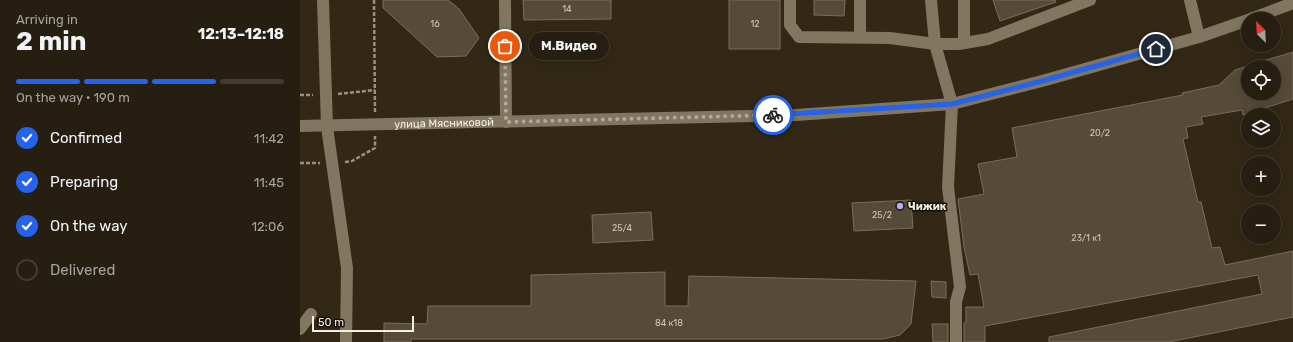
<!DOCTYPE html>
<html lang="en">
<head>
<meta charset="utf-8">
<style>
  body { margin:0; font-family:Rubik,sans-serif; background:#322b1e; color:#f1f3f6; height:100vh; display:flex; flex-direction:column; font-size:15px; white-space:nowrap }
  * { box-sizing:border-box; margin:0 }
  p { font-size:13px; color:#a4a29f }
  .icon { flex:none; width:22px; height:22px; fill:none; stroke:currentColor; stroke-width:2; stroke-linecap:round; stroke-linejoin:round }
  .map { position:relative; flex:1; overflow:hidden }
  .details { display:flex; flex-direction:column; background:#261e10; width:300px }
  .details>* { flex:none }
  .needle { width:26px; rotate:336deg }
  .tools { position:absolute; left:941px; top:12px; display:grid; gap:8px }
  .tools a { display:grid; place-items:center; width:40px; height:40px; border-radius:50%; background:#261e10; box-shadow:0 4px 16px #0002,0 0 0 1px #423c30; font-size:20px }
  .scale { position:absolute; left:12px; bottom:10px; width:102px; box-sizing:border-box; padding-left:4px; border:2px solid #f5efe3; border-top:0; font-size:11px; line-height:14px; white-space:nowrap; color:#f5efe3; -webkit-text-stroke:3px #161209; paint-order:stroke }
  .pin { position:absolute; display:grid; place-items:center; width:34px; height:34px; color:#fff; margin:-17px; border:2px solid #fff; border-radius:50%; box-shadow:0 1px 4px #0007 }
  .courier { position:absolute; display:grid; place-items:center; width:40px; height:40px; margin:-20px; border:3px solid #2563eb; border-radius:50%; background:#fff; color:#222; box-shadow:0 1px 5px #0007 }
  .bubble { position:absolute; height:28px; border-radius:14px; background:#261e10; box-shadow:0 4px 16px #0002,0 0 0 1px #423c30; font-size:13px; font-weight:700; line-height:28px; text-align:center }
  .head em { font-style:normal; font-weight:700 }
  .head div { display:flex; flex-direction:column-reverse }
  .head { display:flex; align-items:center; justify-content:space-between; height:68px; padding:0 16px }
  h1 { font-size:26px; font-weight:700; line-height:30px }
  .bar { display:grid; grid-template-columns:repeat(4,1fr); gap:6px 4px; align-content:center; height:48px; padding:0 16px }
  .bar i { height:5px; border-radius:3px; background:#423c30 }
  .bar .on { background:#2563eb }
  .bar p { grid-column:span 4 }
  ol { padding:0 16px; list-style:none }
  li { display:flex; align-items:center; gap:12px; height:44px }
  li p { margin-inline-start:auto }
  li .icon { padding:4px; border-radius:50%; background:#2563eb; color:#fff; stroke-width:4 }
  li:last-child { color:#a4a29f }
  li i { width:22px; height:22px; border:2px solid #423c30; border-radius:50% }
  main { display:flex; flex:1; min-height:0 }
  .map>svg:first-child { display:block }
  .building { fill:#554b37; stroke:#796e59 }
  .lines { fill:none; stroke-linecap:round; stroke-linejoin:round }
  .path { stroke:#999282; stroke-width:2.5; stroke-dasharray:4 2; stroke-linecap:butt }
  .minor { stroke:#817660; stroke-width:12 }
  .done { stroke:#b1a99b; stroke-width:4; stroke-dasharray:0 7.2 }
  .route { stroke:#2563eb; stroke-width:5 }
  .poi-dot { fill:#bcaaf5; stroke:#161209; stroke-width:1.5 }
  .labels { text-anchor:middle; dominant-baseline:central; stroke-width:3; stroke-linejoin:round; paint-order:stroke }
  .number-label { font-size:9px; fill:#cdc6b8 }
  .street-label { font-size:11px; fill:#f5efe3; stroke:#161209 }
  .poi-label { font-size:11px; font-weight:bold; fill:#f5efe3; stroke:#161209; text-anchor:start }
</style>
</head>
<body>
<main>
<section class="details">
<div class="head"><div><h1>2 min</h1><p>Arriving in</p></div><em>12:13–12:18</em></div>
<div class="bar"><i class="on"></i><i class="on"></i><i class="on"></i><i></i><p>On the way · 190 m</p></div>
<ol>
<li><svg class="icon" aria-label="check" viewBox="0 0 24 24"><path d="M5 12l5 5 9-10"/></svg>Confirmed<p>11:42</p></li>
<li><svg class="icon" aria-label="check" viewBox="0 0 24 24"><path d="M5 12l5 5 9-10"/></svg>Preparing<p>11:45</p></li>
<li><svg class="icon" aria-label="check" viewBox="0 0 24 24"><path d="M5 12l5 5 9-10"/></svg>On the way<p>12:06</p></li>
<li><i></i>Delivered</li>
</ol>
</section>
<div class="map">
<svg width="993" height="342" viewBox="0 0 993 342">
  <rect width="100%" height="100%" fill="#322815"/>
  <path class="building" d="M 83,0 L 148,0 L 159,9 L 179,38 L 166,56 L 137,57 L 83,8 Z
    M 223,0 L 311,0 L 311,19 L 224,20 Z
    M 429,0 L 480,0 L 480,49 L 429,49 Z
    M 514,0 L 545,0 L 544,16 L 514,15 Z
    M 693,0 L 755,0 L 756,2 L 700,21 Z
    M 993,52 L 993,99 L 943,115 L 942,110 L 901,117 L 903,124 L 886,127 L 888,138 L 883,139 L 898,202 L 901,202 L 912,248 L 920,247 L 925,265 L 993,251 L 993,317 L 869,342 L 749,342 L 749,337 L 962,294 L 958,275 L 685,326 L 685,342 L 664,342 L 664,323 L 666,323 L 666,307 L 684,307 L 678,274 L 670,275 L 664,247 L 658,199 L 684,194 L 678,164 L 717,157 L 712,128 L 883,95 L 882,93 L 919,85 L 935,70 L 948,66 L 948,93 L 974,93 L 974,67 L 953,67 L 953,64 Z
    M 611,200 L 613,228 L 554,231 L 552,203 Z
    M 351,212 L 353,240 L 293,243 L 292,215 Z
    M 365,272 L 365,306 L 388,306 L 389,276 L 616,281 L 611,324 L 600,335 L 583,339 L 111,339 L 111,342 L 84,342 L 84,323 L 127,324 L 128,306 L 231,306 L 231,275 Z
    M 631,281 L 646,282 L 646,298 L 632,297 Z
    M 632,324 L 648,324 L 648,342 L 633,342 Z"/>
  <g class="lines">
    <path class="path" d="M 74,0 L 75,113
      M 38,94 L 75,90
      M 0,95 L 13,95
      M 45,162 L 52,161 L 75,148 L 75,136
      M 0,163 L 20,163"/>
    <g class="minor">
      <path d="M 23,0 L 27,127 L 47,268 L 46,342"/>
      <path d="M 205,0 L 206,122"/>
      <path d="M 490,0 L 490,25 L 499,37 L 590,38 L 635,44 L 659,44 L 688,39 L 790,0"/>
      <path d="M 631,0 L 635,44 L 652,104 L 648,187 L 660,287 L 656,302 L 656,342"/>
      <path d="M 664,0 L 664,43"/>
      <path d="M 890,0 L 899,37"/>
      <path d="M 950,19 L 993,3"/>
      <path d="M 560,37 L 560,0"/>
      <path id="s1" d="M 0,126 L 496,115 L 652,104 L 742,81 L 899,37 L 948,20"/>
      <path d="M 0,329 L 11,314"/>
    </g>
  </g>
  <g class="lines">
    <path class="done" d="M 205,46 L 206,122 L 473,115"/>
    <path class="route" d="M 473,115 L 652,104 L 742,81 L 856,49"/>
  </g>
  <circle class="poi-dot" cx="600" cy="206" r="4"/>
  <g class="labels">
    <g class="number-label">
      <text x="267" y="9">14</text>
      <text x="135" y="24">16</text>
      <text x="455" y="24">12</text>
      <text x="800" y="133">20/2</text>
      <text x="582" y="215">25/2</text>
      <text x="322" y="228">25/4</text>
      <text x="786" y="238">23/1 к1</text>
      <text x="369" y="323">84 к18</text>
    </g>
    <g class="street-label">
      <text stroke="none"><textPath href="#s1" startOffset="144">улица Мясниковой</textPath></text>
    </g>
    <g class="poi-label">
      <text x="608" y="206">Чижик</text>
    </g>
  </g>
</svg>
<div class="tools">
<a><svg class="needle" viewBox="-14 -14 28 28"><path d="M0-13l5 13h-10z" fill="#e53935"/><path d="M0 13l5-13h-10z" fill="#a4a29f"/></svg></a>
<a><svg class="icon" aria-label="locate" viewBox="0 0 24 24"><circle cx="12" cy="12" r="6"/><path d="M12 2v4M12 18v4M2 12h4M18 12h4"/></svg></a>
<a><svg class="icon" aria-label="layers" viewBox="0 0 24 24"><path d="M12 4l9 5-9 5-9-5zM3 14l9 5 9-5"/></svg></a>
<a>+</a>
<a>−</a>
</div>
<div class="scale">50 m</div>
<div class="pin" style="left:205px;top:46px;background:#ea580c"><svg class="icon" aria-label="bag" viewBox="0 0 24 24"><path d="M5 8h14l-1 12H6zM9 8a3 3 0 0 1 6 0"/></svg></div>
<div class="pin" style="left:856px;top:49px;background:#1f2937"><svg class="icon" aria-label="home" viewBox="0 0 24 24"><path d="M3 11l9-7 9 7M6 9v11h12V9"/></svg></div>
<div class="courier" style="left:473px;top:115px"><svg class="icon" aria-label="bike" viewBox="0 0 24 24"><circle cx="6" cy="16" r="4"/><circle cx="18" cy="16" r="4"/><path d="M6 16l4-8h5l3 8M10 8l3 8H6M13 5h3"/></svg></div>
<div class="bubble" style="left:229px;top:32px;width:80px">М.Видео</div>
</div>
</main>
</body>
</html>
